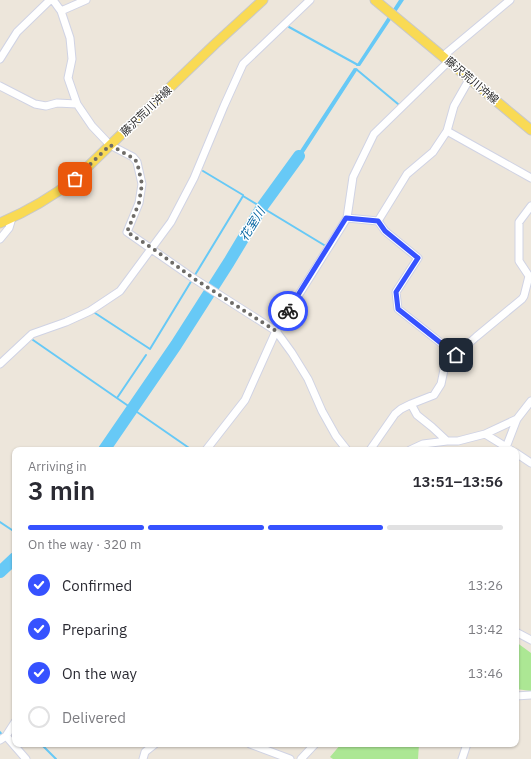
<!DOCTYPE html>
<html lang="en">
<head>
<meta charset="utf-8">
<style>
  body { margin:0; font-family:"IBM Plex Sans","Noto Sans JP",sans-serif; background:#f7f7f7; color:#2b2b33; height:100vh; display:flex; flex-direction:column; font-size:15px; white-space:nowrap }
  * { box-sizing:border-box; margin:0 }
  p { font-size:13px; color:#7c7c81 }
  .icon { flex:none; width:22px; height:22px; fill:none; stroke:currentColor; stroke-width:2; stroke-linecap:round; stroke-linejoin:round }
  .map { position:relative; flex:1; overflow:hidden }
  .drawer { position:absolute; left:12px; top:447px; width:507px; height:300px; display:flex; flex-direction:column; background:#fff; border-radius:8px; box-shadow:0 1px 3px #0004 }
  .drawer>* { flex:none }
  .pin { position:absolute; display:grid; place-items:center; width:34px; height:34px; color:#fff; margin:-17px; border-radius:8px; box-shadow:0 2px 6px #0006 }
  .courier { position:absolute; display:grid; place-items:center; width:40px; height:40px; margin:-20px; border:3px solid #3652ff; border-radius:50%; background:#fff; color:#222; box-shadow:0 1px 5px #0007 }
  .summary em { font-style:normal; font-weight:600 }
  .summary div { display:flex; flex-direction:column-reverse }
  .summary { display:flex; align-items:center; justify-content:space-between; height:68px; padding:0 16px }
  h1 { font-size:26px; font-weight:600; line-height:30px }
  .bar { display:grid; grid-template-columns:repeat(4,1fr); gap:6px 4px; align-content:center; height:48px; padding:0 16px }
  .bar i { height:5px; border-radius:3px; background:#e1e1e2 }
  .bar .current { background:#3652ff }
  .bar p { grid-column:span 4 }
  ol { padding:0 16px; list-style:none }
  li { display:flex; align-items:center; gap:12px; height:44px }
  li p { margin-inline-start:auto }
  li .icon { padding:4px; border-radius:50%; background:#3652ff; color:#fff; stroke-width:4 }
  li:last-child { color:#7c7c81 }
  li i { width:22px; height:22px; border:2px solid #e1e1e2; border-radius:50% }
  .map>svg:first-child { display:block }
  .green { fill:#ace794 }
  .water { fill:#67c9f6 }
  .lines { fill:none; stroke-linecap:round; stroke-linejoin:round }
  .stream { stroke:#67c9f6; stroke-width:2 }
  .river { stroke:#67c9f6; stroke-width:12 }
  .minor-casing { stroke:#d0d3e4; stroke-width:9 }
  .major-casing { stroke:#c8c8c8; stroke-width:11 }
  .minor { stroke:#fff; stroke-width:7 }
  .major { stroke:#f9da54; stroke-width:9 }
  .done { stroke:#6e6c68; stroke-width:4; stroke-dasharray:0 7.2 }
  .route { stroke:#3652ff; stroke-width:5 }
  .labels { text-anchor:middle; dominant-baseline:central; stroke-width:3; stroke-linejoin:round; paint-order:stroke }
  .street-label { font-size:11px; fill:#2a2a2a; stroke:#fff }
  .water-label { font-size:12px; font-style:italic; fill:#0565a2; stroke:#fff }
</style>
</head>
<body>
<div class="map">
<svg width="531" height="759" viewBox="0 0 531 759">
  <rect width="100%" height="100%" fill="#ede6db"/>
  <path class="green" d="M 516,642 L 531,653 L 531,691 L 516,689 Z
    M 341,744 L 419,744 L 418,759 L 333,759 L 330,757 Z"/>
  <path class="water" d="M 399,0 L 404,0 L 360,66 L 356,66 Z
    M 354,68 L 358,69 L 292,171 L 288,169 Z"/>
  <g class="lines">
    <path class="stream" d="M 289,27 L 358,65
      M 356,69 L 398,104
      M 203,171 L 243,195
      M 95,313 L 150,349 L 243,196 L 324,245
      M 33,340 L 192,450
      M 117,398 L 146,355
      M 0,522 L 15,532
      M 0,732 L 3,736
      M 41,744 L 56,759"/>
    <path class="river" d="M 104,450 L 176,345 L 229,262 L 262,207 L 299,156
      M 0,572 L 15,558"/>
    <defs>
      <path id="minor" d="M 53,0 L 61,11 L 70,38 L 72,59 L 68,78 L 77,104 L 92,126 L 110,145 L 133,157 L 137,162 L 142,184 L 139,203 L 127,232 L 193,278 L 276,331 L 292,353 L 308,379 L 322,411 L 336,436 L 347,450
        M 61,11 L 86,0
        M 443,56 L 510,0
        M 0,59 L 17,32 L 50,0
        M 0,86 L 35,104 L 46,106 L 57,103 L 77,104
        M 447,131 L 531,178
        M 347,218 L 378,221 L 407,174 L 433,152 L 447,131 L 454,106 L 470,78
        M 378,221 L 385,231 L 418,258 L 396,292 L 398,309 L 456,355
        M 0,239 L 9,228 L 12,218
        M 0,364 L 32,334 L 66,322 L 90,311 L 120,291 L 171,222 L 194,178 L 224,106 L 243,64 L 310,0
        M 411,404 L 417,415 L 432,427 L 447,441 L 458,441 L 485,434 L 511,450
        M 485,434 L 517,419
        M 206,450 L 245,400 L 276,331 L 347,218 L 353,177 L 374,134 L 449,61
        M 370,450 L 395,414 L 401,409 L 411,404 L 434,395 L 441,384 L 445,365 L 476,337 L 522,299 L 524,296 L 529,276 L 519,261 L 519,222 L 531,206
        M 410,450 L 423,444 L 447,441
        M 505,450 L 517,419 L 531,401
        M 516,453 L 531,463
        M 516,632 L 531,640
        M 516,696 L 531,695
        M 6,736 L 26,759
        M 0,740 L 6,736 L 15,722
        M 250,744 L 290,759
        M 143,759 L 145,752 L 155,744
        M 301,759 L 315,744
        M 462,759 L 467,744"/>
      <path id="major" d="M 375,0 L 531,130
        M 0,223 C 28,211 52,197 75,179 L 215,44 L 263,0"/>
    </defs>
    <use href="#minor" class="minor-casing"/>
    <use href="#major" class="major-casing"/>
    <use href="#minor" class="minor"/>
    <use href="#major" class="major"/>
  </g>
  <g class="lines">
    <path class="done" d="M 75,179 L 110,145 L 133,158 L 137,162 L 142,184 L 139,203 L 127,232 L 152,248 L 193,278 L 276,331 L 288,311"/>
    <path class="route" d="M 288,311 L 346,218 L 378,221 L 385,231 L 418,258 L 396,292 L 398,309 L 456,355"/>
  </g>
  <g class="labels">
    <g class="street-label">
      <text transform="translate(472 80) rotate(40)">藤沢荒川沖線</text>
      <text transform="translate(146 111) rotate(-44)">藤沢荒川沖線</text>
    </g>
    <g class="water-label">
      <text transform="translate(252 224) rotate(-58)">花室川</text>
    </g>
  </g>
</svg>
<div class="pin" style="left:75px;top:179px;background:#ea580c"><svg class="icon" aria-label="bag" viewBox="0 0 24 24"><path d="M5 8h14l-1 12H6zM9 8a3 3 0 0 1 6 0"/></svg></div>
<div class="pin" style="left:456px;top:355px;background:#1f2937"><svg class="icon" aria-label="home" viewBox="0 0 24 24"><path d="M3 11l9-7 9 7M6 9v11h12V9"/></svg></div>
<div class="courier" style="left:288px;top:311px"><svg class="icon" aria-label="bike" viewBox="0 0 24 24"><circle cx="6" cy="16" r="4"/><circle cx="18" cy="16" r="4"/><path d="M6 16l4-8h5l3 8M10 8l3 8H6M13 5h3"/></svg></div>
<section class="drawer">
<div class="summary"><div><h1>3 min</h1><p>Arriving in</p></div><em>13:51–13:56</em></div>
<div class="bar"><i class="current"></i><i class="current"></i><i class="current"></i><i></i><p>On the way · 320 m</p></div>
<ol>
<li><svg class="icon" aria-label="check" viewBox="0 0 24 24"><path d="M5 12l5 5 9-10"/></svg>Confirmed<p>13:26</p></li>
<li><svg class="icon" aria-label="check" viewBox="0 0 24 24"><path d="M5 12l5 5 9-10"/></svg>Preparing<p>13:42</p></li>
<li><svg class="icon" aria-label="check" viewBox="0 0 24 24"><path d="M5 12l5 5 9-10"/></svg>On the way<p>13:46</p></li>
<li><i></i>Delivered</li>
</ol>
</section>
</div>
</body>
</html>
